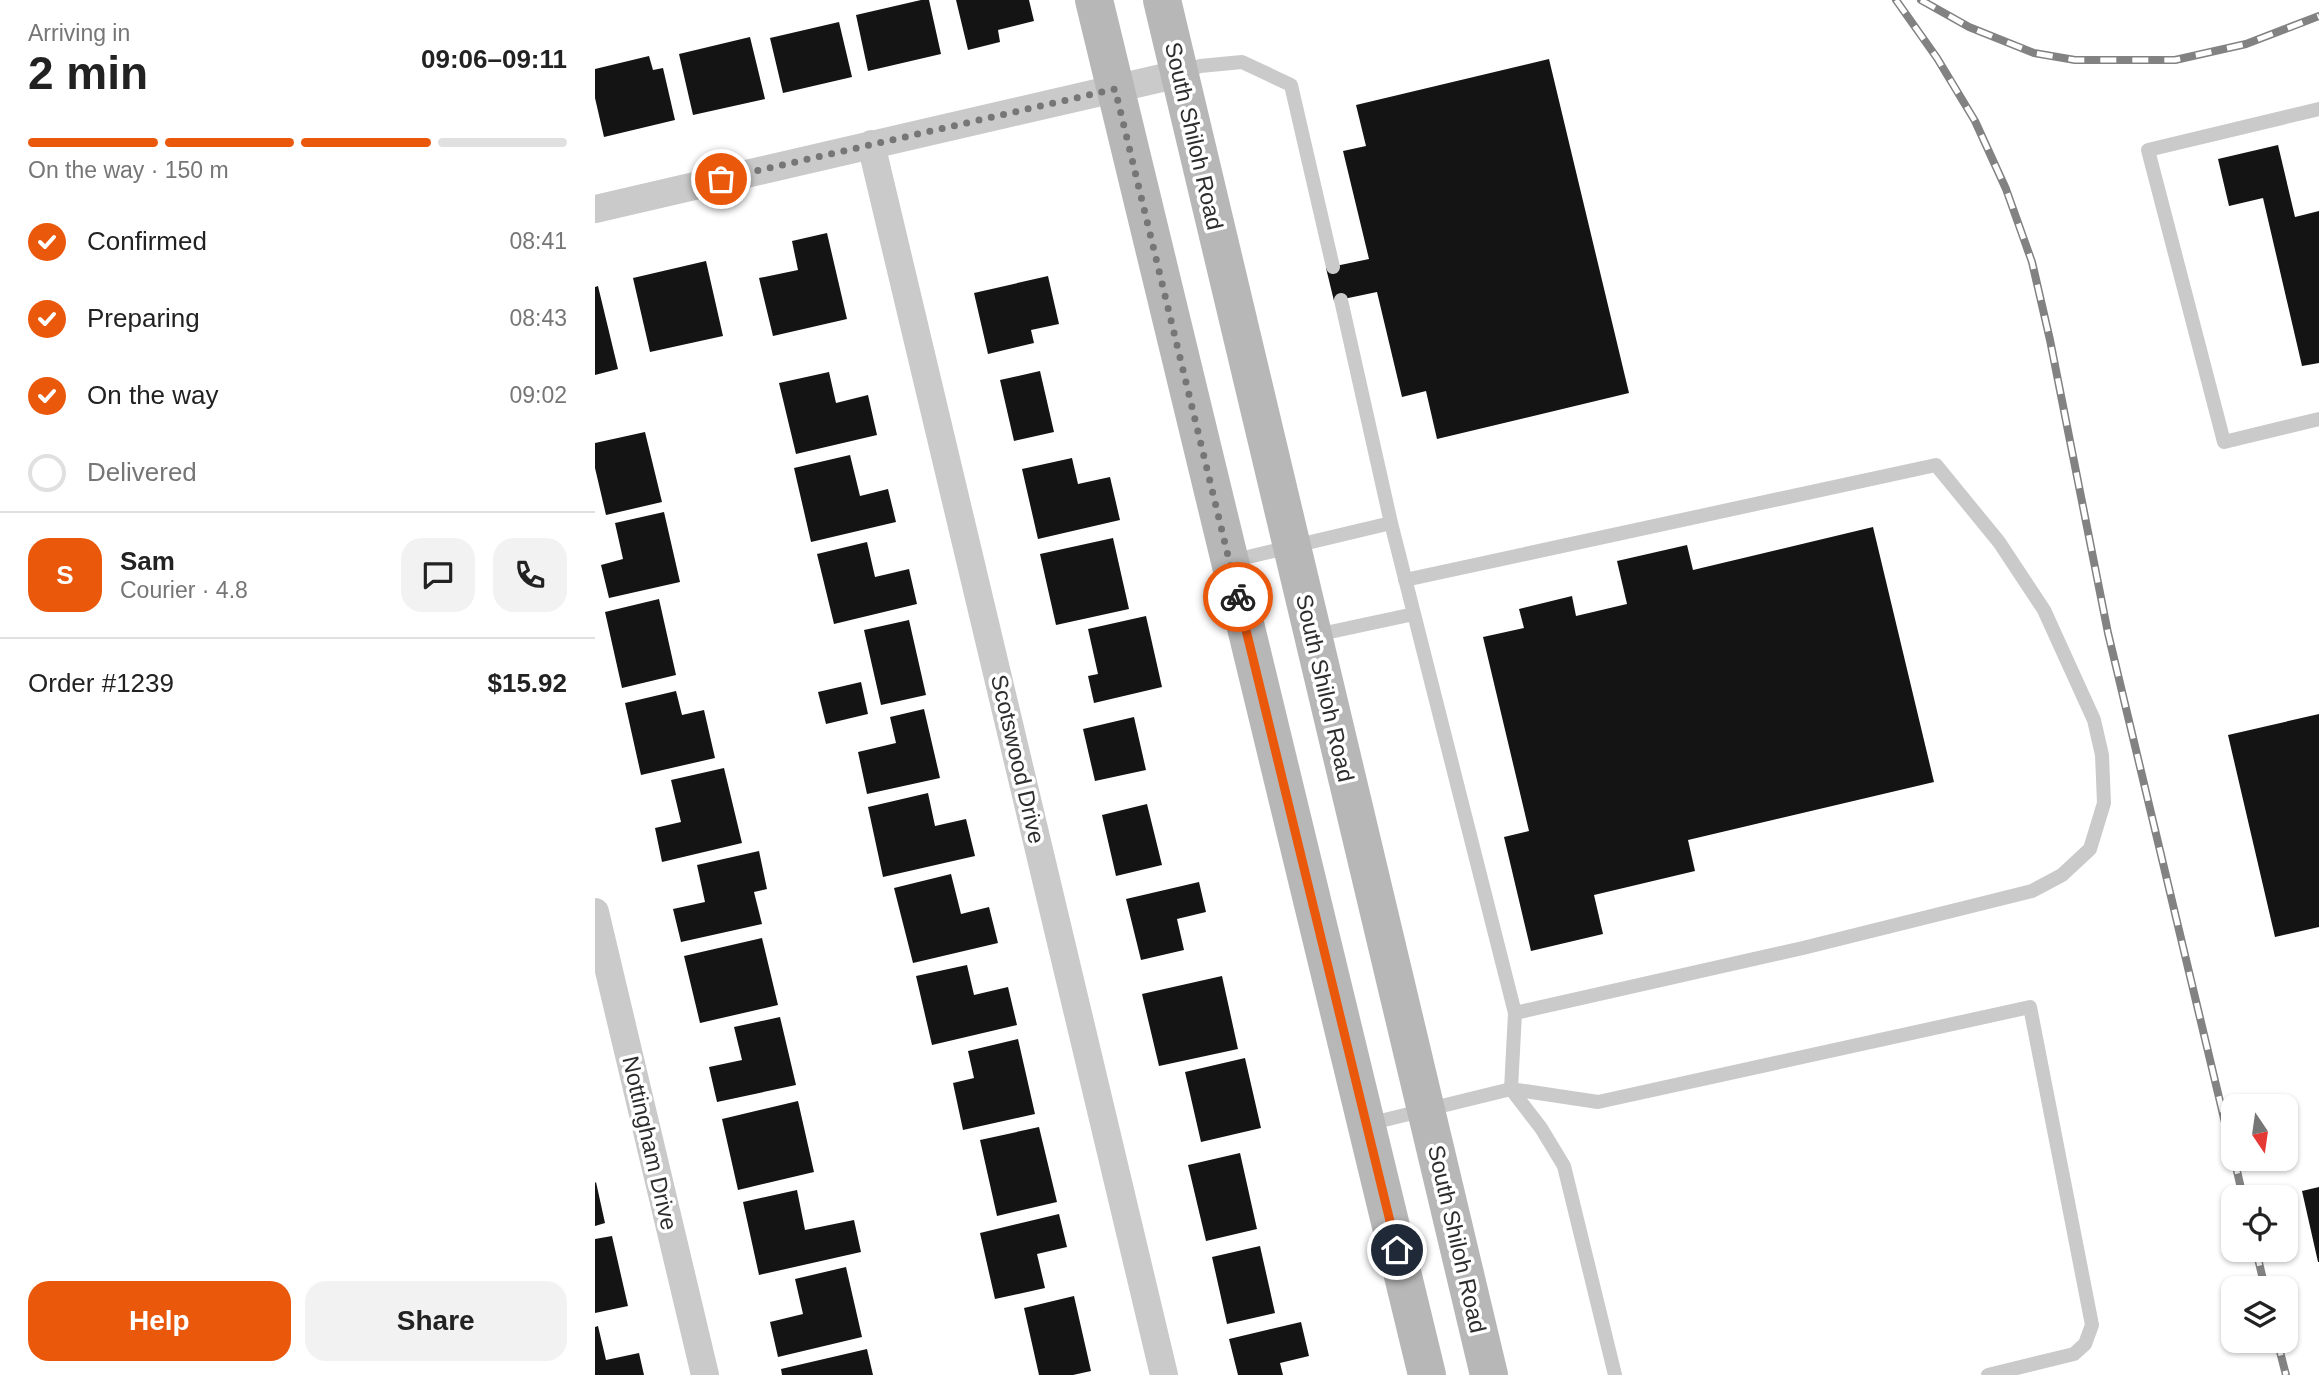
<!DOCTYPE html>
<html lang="en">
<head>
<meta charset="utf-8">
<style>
  body { margin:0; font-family:Helvetica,sans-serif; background:#f2f2f2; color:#222; height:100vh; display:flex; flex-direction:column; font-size:26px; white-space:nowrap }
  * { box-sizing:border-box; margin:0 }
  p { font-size:23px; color:#767676 }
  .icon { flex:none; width:38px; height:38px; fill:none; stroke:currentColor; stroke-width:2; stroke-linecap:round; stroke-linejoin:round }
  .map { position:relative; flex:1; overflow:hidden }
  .drawer { display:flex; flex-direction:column; background:#fff; width:595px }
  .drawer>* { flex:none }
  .needle { width:46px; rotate:167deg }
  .tools { position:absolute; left:1626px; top:1094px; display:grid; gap:14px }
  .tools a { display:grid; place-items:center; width:77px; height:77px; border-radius:14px; background:#fff; box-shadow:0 2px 5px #0004; font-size:35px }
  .pin { position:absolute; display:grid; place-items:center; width:60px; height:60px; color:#fff; margin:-30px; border:4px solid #fff; border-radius:50%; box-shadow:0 2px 7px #0007 }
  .courier { position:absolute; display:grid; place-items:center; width:70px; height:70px; margin:-35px; border:5px solid #ea580c; border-radius:50%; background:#fff; color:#222; box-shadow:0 2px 9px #0007 }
  .head em { font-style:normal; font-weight:600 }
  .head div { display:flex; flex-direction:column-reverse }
  .head { display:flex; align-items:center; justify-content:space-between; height:119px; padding:0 28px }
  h1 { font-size:46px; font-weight:600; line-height:52px }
  .bar { display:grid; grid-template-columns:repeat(4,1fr); gap:10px 7px; align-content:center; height:84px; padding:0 28px }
  .bar i { height:9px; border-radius:5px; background:#e0e0e0 }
  .bar .on { background:#ea580c }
  .bar p { grid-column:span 4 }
  .line { display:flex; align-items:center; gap:18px; padding:0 28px; border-top:2px solid #e0e0e0 }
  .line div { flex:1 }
  .round { display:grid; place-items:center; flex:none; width:74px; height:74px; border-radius:21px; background:#f2f2f2 }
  ol { padding:0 28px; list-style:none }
  li { display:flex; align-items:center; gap:21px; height:77px }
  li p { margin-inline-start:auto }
  li .icon { padding:7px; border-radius:50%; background:#ea580c; color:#fff; stroke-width:4 }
  li:last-child { color:#767676 }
  li i { width:38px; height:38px; border:4px solid #e0e0e0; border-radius:50% }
  .primary-button { display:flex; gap:14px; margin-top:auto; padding:14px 28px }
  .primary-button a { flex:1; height:80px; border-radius:21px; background:#ea580c; color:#fff; font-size:28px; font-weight:600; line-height:80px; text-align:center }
  .primary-button a+a { background:#f2f2f2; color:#222 }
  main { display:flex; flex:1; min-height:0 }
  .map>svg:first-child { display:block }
  .building { fill:#141414 }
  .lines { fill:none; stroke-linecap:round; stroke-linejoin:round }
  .lane { stroke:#cacaca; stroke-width:14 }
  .street { stroke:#cacaca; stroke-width:28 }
  .secondary { stroke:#b7b7b7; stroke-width:38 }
  .rail-casing { stroke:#828282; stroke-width:8 }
  .rail { stroke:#fff; stroke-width:5; stroke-dasharray:16; stroke-linecap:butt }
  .done { stroke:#767676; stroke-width:7; stroke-dasharray:0 12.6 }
  .route { stroke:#ea580c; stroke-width:9 }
  .labels { text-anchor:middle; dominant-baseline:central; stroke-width:7; stroke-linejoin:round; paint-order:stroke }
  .street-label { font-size:23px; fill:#2d2d2d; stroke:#fff }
</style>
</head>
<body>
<main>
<section class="drawer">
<div class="head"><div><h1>2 min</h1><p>Arriving in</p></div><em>09:06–09:11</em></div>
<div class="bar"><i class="on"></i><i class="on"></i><i class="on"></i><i></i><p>On the way · 150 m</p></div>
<ol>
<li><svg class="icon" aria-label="check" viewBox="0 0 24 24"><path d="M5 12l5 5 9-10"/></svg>Confirmed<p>08:41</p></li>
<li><svg class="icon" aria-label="check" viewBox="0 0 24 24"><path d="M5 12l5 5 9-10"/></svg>Preparing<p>08:43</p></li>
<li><svg class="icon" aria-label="check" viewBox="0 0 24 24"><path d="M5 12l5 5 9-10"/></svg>On the way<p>09:02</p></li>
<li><i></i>Delivered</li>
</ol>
<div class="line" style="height:126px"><b class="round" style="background:#ea580c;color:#fff">S</b><div><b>Sam</b><p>Courier · 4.8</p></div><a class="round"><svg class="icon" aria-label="chat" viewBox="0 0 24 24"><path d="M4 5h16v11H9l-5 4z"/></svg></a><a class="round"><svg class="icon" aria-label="phone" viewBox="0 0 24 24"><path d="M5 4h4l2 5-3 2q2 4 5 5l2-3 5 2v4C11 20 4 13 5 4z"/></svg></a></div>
<div class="line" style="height:91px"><div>Order #1239</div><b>$15.92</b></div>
<div class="primary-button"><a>Help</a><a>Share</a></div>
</section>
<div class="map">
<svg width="1724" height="1375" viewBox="0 0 1724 1375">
  <rect width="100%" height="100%" fill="#fff"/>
  <path class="building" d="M 326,0 L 334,0 L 346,54 L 273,71 L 261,15 Z
    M 361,0 L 434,0 L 439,21 L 403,30 L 405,42 L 373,50 Z
    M 244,22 L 257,77 L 188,93 L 175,38 Z
    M 155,37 L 170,99 L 98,115 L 84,54 Z
    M 54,56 L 58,70 L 68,68 L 80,120 L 9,137 L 0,98 L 0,69 Z
    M 954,59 L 1034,393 L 842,439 L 831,391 L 807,397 L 782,292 L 739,301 L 731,268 L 774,259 L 748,151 L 771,146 L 761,105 Z
    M 1683,145 L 1700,217 L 1724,211 L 1724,363 L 1707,366 L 1668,198 L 1634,206 L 1623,159 Z
    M 232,233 L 252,319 L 178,336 L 164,278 L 203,270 L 197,241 Z
    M 111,261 L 128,336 L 55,352 L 38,278 Z
    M 453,276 L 464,324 L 436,330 L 439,343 L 393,354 L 379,293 Z
    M 3,286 L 23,369 L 0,375 L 0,287 Z
    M 445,371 L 459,432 L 419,441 L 405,380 Z
    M 234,372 L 241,403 L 273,395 L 282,435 L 201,454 L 184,383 Z
    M 50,432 L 67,502 L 11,515 L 0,468 L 0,443 Z
    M 255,455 L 265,496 L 293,489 L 301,522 L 216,542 L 199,468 Z
    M 477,458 L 483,484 L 515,477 L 525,520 L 443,539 L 427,469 Z
    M 69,512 L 85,582 L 14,598 L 6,565 L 28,559 L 20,523 Z
    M 1278,527 L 1339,782 L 1093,840 L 1100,871 L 999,895 L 1008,934 L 936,951 L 909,837 L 934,831 L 888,637 L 929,628 L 924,609 L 977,596 L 981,616 L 1032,604 L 1022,561 L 1092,545 L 1098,570 Z
    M 518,538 L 534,609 L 461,625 L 445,554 Z
    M 272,542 L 280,577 L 314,569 L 322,604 L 239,624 L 222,554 Z
    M 64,599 L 81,675 L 27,688 L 10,612 Z
    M 551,616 L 567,687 L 499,703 L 493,676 L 503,674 L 493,629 Z
    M 314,620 L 331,695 L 286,705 L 269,630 Z
    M 266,682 L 273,714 L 231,724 L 223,692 Z
    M 81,691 L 87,715 L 109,710 L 120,758 L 46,775 L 30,703 Z
    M 329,709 L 345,778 L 272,794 L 263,752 L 301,743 L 295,717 Z
    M 1724,714 L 1724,927 L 1680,937 L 1633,735 Z
    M 539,717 L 551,770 L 500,781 L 488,729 Z
    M 129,768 L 147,843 L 67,862 L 60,828 L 86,822 L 76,780 Z
    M 333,793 L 340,826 L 371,819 L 380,856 L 288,877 L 273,807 Z
    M 552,804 L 567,865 L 521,876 L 507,815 Z
    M 164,851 L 172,889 L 159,892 L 167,924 L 86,942 L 78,909 L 110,902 L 102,865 Z
    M 356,874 L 366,914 L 394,907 L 403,943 L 318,963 L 299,888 Z
    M 604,882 L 611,912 L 582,919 L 589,950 L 546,960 L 531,899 Z
    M 167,938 L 183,1005 L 105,1023 L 89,956 Z
    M 372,965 L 379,995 L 413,987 L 422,1025 L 337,1045 L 321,976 Z
    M 627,976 L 643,1049 L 564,1066 L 547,994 Z
    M 185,1017 L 201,1085 L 122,1102 L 114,1067 L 147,1060 L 139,1027 Z
    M 423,1039 L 440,1114 L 368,1130 L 358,1083 L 379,1078 L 373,1051 Z
    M 650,1058 L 666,1128 L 606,1142 L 590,1072 Z
    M 203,1101 L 219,1172 L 143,1190 L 127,1119 Z
    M 444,1127 L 462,1202 L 402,1216 L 385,1140 Z
    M 645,1153 L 662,1229 L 611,1241 L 593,1165 Z
    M 1,1182 L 10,1223 L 0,1226 L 0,1183 Z
    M 1724,1187 L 1724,1262 L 1723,1262 L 1707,1191 Z
    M 202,1190 L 210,1230 L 259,1220 L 266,1252 L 164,1275 L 148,1202 Z
    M 464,1214 L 472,1247 L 442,1254 L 450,1288 L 400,1299 L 385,1233 Z
    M 17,1236 L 33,1306 L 0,1313 L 0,1239 Z
    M 665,1246 L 680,1313 L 632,1324 L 617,1257 Z
    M 251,1267 L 267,1337 L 183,1357 L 175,1322 L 208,1314 L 200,1279 Z
    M 479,1296 L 496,1371 L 478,1375 L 444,1375 L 429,1308 Z
    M 706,1322 L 714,1356 L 685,1363 L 688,1375 L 643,1375 L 634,1339 Z
    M 3,1326 L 11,1360 L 44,1353 L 49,1375 L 0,1375 L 0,1327 Z
    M 272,1349 L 278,1375 L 187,1375 L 186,1369 Z"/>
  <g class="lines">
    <path class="lane" d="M 587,73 L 605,66 L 647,62 L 696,85 L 738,267
      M 1724,109 L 1553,150 L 1629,442 L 1724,419
      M 796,523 L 920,1013 L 916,1089 L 946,1128 L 969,1166 L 1020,1375
      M 636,561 L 796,523 L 746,300
      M 810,580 L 1341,465 L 1404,542 L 1449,610 L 1499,720 L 1507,755 L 1509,803 L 1495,849 L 1467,875 L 1437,891 L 1208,948 L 920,1013
      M 721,635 L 819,614
      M 773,1124 L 916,1089 L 1003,1102 L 1435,1007 L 1497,1325 L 1490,1344 L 1479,1354 L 1393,1375"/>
    <path class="street" d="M 276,144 L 569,1375
      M 0,209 L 584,74
      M 0,912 L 110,1375"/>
    <path class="secondary" d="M 499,0 L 832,1375
      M 567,0 L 894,1375"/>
    <defs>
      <path id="rail" d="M 1301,0 L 1342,58 L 1380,121 L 1411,189 L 1437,262 L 1455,340 L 1513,633 L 1638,1156
        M 1326,0 L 1374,27 L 1439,53 L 1480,60 L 1580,60 L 1651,44 L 1724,16
        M 1639,1158 L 1648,1197
        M 1661,1250 L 1670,1288
        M 1682,1340 L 1691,1375"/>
    </defs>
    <use href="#rail" class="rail-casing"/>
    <use href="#rail" class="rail"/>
  </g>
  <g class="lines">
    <path class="done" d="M 126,179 L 520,89 L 643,597"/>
    <path class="route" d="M 643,597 L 802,1250"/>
  </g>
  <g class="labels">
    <g class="street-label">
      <text transform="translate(599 136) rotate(77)">South Shiloh Road</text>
      <text transform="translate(730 688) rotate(77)">South Shiloh Road</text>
      <text transform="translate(423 759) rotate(77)">Scotswood Drive</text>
      <text transform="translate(55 1143) rotate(77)">Nottingham Drive</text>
      <text transform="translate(862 1239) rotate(77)">South Shiloh Road</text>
    </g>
  </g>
</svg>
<div class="tools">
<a><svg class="needle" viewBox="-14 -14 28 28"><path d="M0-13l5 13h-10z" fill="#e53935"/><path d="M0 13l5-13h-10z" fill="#767676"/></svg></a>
<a><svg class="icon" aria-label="locate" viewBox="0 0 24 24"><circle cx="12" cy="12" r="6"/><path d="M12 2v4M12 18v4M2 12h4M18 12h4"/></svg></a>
<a><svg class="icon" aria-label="layers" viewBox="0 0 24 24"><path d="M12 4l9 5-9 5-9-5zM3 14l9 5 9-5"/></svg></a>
</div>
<div class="pin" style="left:126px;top:179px;background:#ea580c"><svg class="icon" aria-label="bag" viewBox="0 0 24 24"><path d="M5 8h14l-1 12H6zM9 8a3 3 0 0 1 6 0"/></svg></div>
<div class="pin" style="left:802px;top:1250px;background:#1f2937"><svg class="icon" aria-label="home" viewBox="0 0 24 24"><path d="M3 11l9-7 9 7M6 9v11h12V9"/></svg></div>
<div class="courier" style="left:643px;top:597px"><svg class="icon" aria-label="bike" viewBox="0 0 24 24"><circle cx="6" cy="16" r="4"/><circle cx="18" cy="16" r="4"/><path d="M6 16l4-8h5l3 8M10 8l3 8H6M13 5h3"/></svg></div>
</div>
</main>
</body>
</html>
